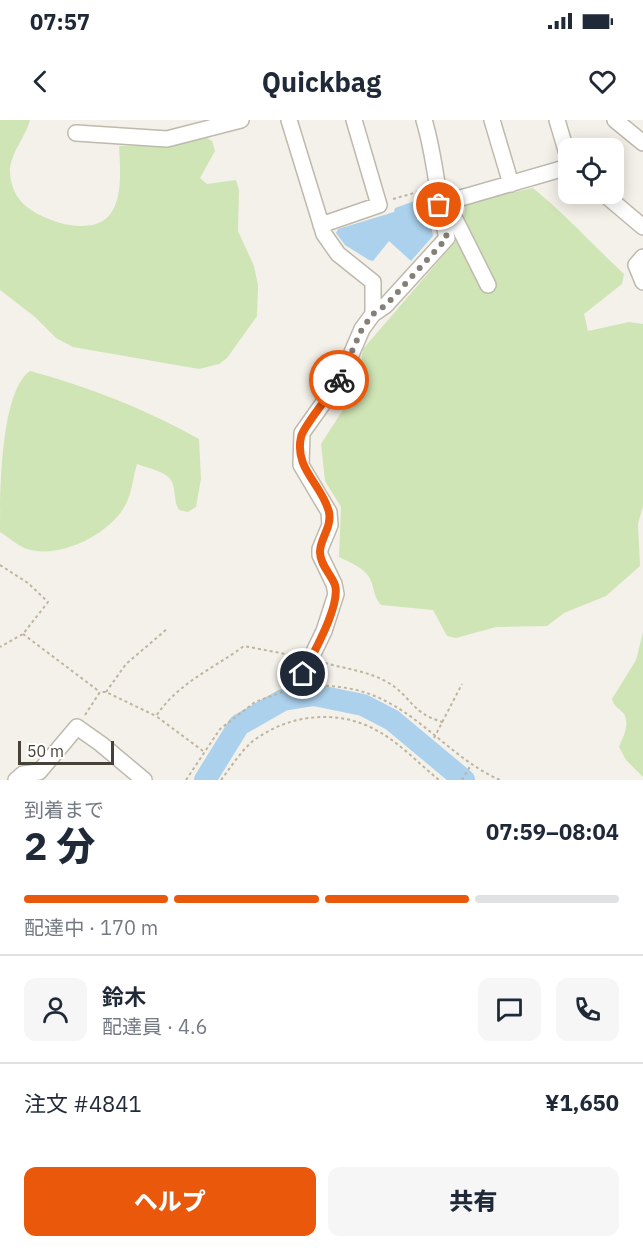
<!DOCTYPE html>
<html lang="ja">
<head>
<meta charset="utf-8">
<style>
  body { margin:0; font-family:"IBM Plex Sans","Noto Sans JP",sans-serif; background:#f6f6f7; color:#1f2937; height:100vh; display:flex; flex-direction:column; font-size:22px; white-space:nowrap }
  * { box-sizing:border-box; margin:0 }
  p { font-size:20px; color:#747a83 }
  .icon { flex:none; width:33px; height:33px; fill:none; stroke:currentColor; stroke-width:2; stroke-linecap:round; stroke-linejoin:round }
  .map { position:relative; height:660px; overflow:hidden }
  .drawer { display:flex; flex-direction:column; background:#fff; flex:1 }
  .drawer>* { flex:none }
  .controls { position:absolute; left:558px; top:18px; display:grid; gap:12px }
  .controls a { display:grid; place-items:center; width:66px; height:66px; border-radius:12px; background:#fff; box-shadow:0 3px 15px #0003; font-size:30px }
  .scale { position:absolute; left:18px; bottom:15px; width:96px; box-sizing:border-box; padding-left:6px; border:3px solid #474239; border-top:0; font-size:16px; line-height:21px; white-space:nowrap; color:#474239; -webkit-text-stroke:4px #fff; paint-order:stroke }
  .pin { position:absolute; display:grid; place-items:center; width:51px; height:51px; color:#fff; margin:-26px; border:3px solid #fff; border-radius:50%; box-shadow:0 2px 6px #0007 }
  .courier { position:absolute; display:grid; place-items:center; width:60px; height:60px; margin:-30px; border:4px solid #ea580c; border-radius:50%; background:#fff; color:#222; box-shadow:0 2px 8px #0007 }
  .headline em { font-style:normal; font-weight:800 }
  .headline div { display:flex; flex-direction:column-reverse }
  .headline { display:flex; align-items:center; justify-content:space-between; height:102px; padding:0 24px }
  h1 { font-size:39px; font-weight:800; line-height:45px }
  .bar { display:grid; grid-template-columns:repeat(4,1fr); gap:9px 6px; align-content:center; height:72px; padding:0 24px }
  .bar i { height:8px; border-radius:4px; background:#e0e1e3 }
  .bar .on { background:#ea580c }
  .bar p { grid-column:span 4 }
  .line { display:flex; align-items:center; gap:15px; padding:0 24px; border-top:2px solid #e0e1e3 }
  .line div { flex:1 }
  .round { display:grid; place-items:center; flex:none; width:63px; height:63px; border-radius:12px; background:#f6f6f7 }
  .button { display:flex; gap:12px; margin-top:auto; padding:12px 24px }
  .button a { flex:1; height:69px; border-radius:12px; background:#ea580c; color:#fff; font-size:24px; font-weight:800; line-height:69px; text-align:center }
  .button a+a { background:#f6f6f7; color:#1f2937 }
  .status { display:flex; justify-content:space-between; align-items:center; height:42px; padding:0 30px; background:#fff; direction:ltr }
  .status svg { height:16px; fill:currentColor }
  header { display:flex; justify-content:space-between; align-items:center; height:78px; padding:0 24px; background:#fff; font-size:27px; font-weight:800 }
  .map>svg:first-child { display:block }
  .green { fill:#d0e5b6 }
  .water { fill:#abd1ec }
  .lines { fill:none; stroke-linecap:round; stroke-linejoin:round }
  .river { stroke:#abd1ec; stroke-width:22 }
  .minor-casing { stroke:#bfb9ad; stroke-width:18 }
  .path { stroke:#bfb49f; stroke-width:2; stroke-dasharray:3 3; stroke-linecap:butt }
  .minor { stroke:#fff; stroke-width:15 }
  .done { stroke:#847f77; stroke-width:6; stroke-dasharray:0 10.8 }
  .route { stroke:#ea580c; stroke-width:8 }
</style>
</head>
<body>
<div class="status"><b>07:57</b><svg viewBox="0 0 49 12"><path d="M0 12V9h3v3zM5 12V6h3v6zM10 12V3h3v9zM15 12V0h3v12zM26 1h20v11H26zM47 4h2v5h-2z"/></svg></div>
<header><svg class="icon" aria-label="back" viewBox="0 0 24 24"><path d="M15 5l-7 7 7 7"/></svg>Quickbag<svg class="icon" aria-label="heart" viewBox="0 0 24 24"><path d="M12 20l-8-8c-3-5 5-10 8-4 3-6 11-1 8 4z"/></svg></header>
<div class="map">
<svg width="643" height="660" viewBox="0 0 643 660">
  <rect width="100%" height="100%" fill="#f4f1ea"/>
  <path class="green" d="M 0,0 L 30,0 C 26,16 10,34 10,51 C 10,64 16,79 27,87 C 46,102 94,118 111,93 C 123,76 120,46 119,26 L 174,25 L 204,16 L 212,21 L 215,31 L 200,58 L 207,64 L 236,60 L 239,70 L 238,111 L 254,146 L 258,165 L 257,196 L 227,238 L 219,244 L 199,249 L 73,227 L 56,218 L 35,197 L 0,170 Z
    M 533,68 C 565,94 593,125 624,154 L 622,164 L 584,194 L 588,211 L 629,202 L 643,204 L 643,386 L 638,404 L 640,446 L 606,476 L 564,493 L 547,506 L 496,507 L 456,518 L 447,516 L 433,490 L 381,485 C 373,476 375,469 370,459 C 365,448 349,442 339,437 L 341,387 L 325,361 L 321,324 L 358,266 L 363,229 L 461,115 L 466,83 Z
    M 30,251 C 90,267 145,289 199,319 L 201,359 L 196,387 L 188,392 L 179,390 C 173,380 176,371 172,362 C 167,351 147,348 137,344 C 133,357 132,372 126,384 C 110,415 57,441 24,428 C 16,424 8,417 0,412 C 0,376 0,271 30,251 Z
    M 643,512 L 643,657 L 626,640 L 619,627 C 623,617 630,605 624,594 C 620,588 614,588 612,579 L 636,540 Z"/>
  <path class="water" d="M 426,77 L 433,116 L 411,141 L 389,121 L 373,141 L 369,140 L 345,125 L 336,113 L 338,109 L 394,92 L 395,88 Z"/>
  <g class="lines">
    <path class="river" d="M 205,660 L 239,605 L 283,580 L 314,575 L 363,585 L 392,600 L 464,660"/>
    <defs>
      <path id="minor" d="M 289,0 L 324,114 L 338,134 L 373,162 L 373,194
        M 492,0 L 511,64
        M 557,0 L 568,37
        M 615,0 L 643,23
        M 76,13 L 167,19 L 241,0
        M 604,74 L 643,107
        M 443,75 L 454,80 L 568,47
        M 443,75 L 488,165
        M 321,105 L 379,85 L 354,0
        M 643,137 L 636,145 L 643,162
        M 297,567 L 324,511 L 336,474 L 334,464 L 320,435 L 320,429 L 330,405 L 329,392 L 301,345 L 302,313 L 341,258 L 362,209 L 373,194 L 386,185 L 447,118 C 437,78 436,39 424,0
        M 16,660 L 23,654 L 39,652 L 77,607 L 101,624 L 144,660"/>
    </defs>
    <use href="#minor" class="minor-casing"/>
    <path class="path" d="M 393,79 L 425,70
      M 0,445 L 28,463 L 48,482 L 23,514 L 0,527
      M 23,514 L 100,572
      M 325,543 C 346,549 368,551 387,562 C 412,576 410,593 443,602
      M 314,565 C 336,566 357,568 377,577 C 422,596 454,640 500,660
      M 106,572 L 126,544 L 167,509
      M 85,595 L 100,572 L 106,572 L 156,596
      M 434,618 L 462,564
      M 203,631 L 156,596 C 179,562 213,549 244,526 L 296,536
      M 186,660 L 220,609 L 255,582 L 285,571
      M 221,660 C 231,647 240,632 253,621 C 286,596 332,589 370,607 C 396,619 417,642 439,660
      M 462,660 L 471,645"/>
    <use href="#minor" class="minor"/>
  </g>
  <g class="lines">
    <path class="done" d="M 339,260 L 362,209 L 373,194 L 386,185 L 447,118 L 439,85"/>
    <path class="route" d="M 303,554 C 312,535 341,486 335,465 C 331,454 320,445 320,432 C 320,418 332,408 329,392 C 322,364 294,349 301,317 C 303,306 332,273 339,260"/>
  </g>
</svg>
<div class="controls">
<a><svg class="icon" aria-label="locate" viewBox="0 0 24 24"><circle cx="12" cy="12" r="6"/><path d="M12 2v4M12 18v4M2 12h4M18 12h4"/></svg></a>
</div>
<div class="scale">50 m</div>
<div class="pin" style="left:439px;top:85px;background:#ea580c"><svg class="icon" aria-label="bag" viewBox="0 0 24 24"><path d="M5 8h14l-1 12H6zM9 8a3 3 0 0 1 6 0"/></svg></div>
<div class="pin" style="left:303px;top:554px;background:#1f2937"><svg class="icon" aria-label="home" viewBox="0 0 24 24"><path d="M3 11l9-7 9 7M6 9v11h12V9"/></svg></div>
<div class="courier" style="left:339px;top:260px"><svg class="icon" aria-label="bike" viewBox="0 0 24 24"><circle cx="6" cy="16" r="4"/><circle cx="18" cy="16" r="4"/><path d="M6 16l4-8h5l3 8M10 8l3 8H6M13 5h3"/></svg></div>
</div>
<section class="drawer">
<div class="headline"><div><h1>2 分</h1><p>到着まで</p></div><em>07:59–08:04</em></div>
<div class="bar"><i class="on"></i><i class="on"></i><i class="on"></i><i></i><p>配達中 · 170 m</p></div>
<div class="line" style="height:108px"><a class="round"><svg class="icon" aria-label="person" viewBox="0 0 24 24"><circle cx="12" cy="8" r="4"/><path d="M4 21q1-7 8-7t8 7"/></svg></a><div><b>鈴木</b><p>配達員 · 4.6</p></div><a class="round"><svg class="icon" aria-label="chat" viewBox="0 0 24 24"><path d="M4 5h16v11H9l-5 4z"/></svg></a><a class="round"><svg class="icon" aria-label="phone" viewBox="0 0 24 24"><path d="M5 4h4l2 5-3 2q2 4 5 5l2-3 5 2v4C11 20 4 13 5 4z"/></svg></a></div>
<div class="line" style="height:78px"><div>注文 #4841</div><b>¥1,650</b></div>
<div class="button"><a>ヘルプ</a><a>共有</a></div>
</section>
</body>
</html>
